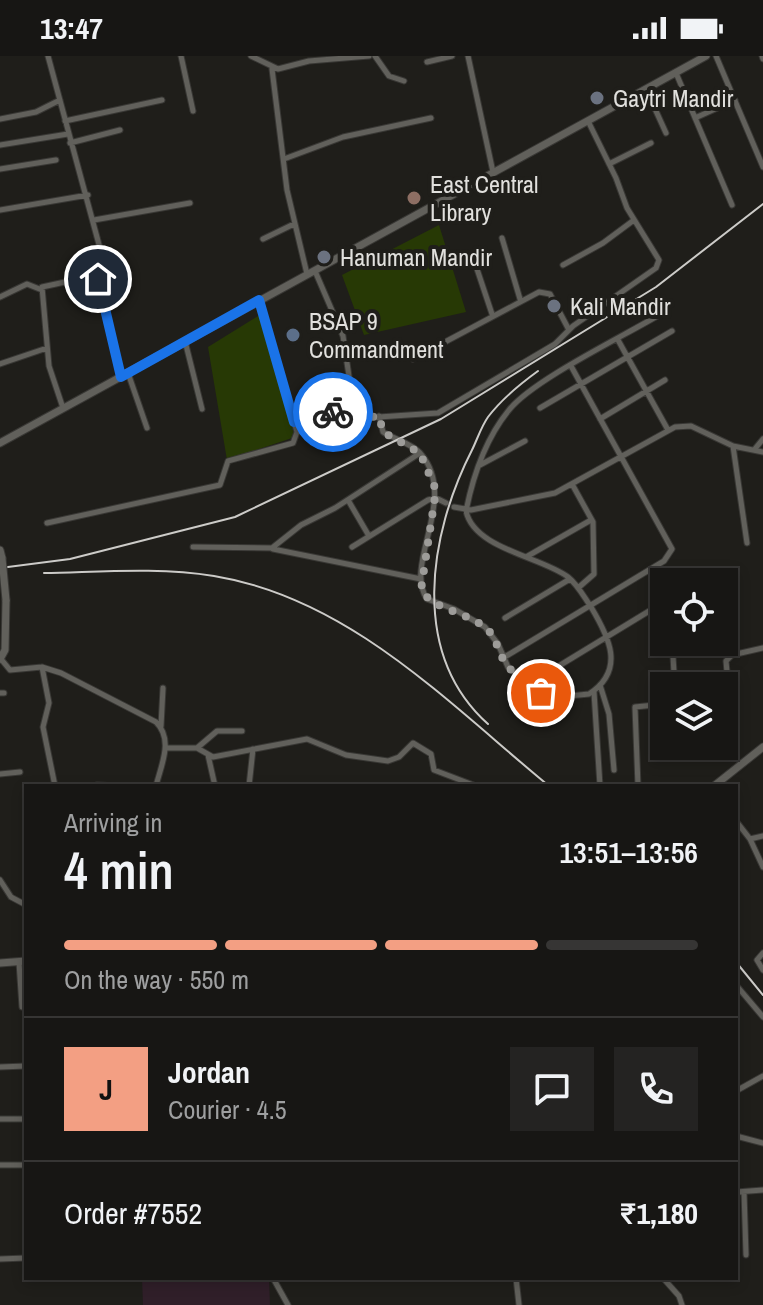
<!DOCTYPE html>
<html lang="en">
<head>
<meta charset="utf-8">
<style>
  body { margin:0; font-family:"Archivo Narrow",sans-serif; background:#242322; color:#f1f3f6; height:100vh; display:flex; flex-direction:column; font-size:30px; white-space:nowrap }
  * { box-sizing:border-box; margin:0 }
  p { font-size:26px; color:#9e9fa0 }
  .icon { flex:none; width:44px; height:44px; fill:none; stroke:currentColor; stroke-width:2; stroke-linecap:round; stroke-linejoin:round }
  .map { position:relative; flex:1; overflow:hidden }
  .details { position:absolute; left:24px; top:728px; width:714px; height:496px; display:flex; flex-direction:column; background:#171614; border-radius:0px; box-shadow:0 4px 12px #0003,0 0 0 2px #363534 }
  .details>* { flex:none }
  .buttons { position:absolute; left:650px; top:512px; display:grid; gap:16px }
  .buttons a { display:grid; place-items:center; width:88px; height:88px; border-radius:0px; background:#171614; box-shadow:0 4px 12px #0003,0 0 0 2px #363534; font-size:40px }
  .pin { position:absolute; display:grid; place-items:center; width:68px; height:68px; color:#fff; margin:-34px; border:4px solid #fff; border-radius:50%; box-shadow:0 2px 8px #0007 }
  .courier { position:absolute; display:grid; place-items:center; width:80px; height:80px; margin:-40px; border:6px solid #1a73e8; border-radius:50%; background:#fff; color:#222; box-shadow:0 2px 10px #0007 }
  .head em { font-style:normal; font-weight:600 }
  .head div { display:flex; flex-direction:column-reverse }
  .head { display:flex; align-items:center; justify-content:space-between; height:136px; padding:0 40px }
  h1 { font-size:52px; font-weight:600; line-height:60px }
  .bar { display:grid; grid-template-columns:repeat(4,1fr); gap:12px 8px; align-content:center; height:96px; padding:0 40px }
  .bar i { height:10px; border-radius:6px; background:#363534 }
  .bar .current { background:#f39f83 }
  .bar p { grid-column:span 4 }
  .line { display:flex; align-items:center; gap:20px; padding:0 40px; border-top:2px solid #363534 }
  .line div { flex:1 }
  .round { display:grid; place-items:center; flex:none; width:84px; height:84px; border-radius:0px; background:#242322 }
  .status { display:flex; justify-content:space-between; align-items:center; height:56px; padding:0 40px; background:#171614; direction:ltr }
  .status svg { height:22px; fill:currentColor }
  .map>svg:first-child { display:block }
  .commercial { fill:#301f29 }
  .green { fill:#273905 }
  .lines { fill:none; stroke-linecap:round; stroke-linejoin:round }
  .street-casing { stroke:#393835; stroke-width:7 }
  .secondary-casing { stroke:#393835; stroke-width:9 }
  .street { stroke:#61605b; stroke-width:5 }
  .secondary { stroke:#61605b; stroke-width:7 }
  .rail { stroke:#cccbc8; stroke-width:2 }
  .secondary-bridge-casing { stroke:#393835; stroke-width:9; stroke-linecap:butt }
  .secondary-bridge { stroke:#61605b; stroke-width:7 }
  .done { stroke:#9d9c99; stroke-width:8; stroke-dasharray:0 14.4 }
  .route { stroke:#1a73e8; stroke-width:10 }
  .worship-dot { fill:#6b7280; stroke:#1f1e1a; stroke-width:3 }
  .education-dot { fill:#8d6e63; stroke:#1f1e1a; stroke-width:3 }
  .service-dot { fill:#5c6f8a; stroke:#1f1e1a; stroke-width:3 }
  .labels { text-anchor:middle; dominant-baseline:central; stroke-width:8; stroke-linejoin:round; paint-order:stroke }
  .poi-label { font-size:24px; fill:#e1e0dd; stroke:#1f1e1a; text-anchor:start }
</style>
</head>
<body>
<div class="status"><b>13:47</b><svg viewBox="0 0 49 12"><path d="M0 12V9h3v3zM5 12V6h3v6zM10 12V3h3v9zM15 12V0h3v12zM26 1h20v11H26zM47 4h2v5h-2z"/></svg></div>
<div class="map">
<svg width="763" height="1249" viewBox="0 0 763 1249">
  <rect width="100%" height="100%" fill="#1f1e1a"/>
  <path class="commercial" d="M 142,1222 L 269,1222 L 270,1249 L 143,1249 Z"/>
  <path class="green" d="M 439,169 L 466,256 L 364,279 L 342,219 Z
    M 263,257 L 298,380 L 227,404 L 208,291 Z"/>
  <g class="lines">
    <defs>
      <path id="street" d="M 48,0 L 104,207 L 98,231 L 121,321
        M 181,0 L 193,55
        M 251,0 L 278,13 L 309,5 L 369,0
        M 375,0 L 389,20 L 404,25
        M 468,0 L 493,116
        M 716,0 L 763,111
        M 762,0 L 763,3
        M 427,6 L 452,0
        M 272,13 L 287,134 L 307,218
        M 676,17 L 732,149
        M 646,33 L 666,77
        M 695,62 L 735,44
        M 0,63 L 36,56 L 60,44
        M 65,65 L 162,44
        M 70,87 L 120,74
        M 0,89 L 68,78
        M 284,103 L 343,81 L 431,62
        M 609,108 L 651,87
        M 0,113 L 56,104
        M 0,154 L 88,139
        M 94,164 L 190,147
        M 502,182 L 520,243
        M 263,183 L 294,168
        M 475,207 L 492,258
        M 563,209 L 603,187 L 634,164
        M 0,241 L 27,228 L 42,234
        M 618,284 L 668,374
        M 185,285 L 202,353
        M 413,303 L 539,236 L 550,238 L 569,274
        M 0,308 L 47,292
        M 128,317 L 147,372
        M 63,352 L 49,310 L 42,231 L 102,218
        M 540,352 L 672,275
        M 350,353 L 364,362 L 438,357 L 555,288 L 573,270 L 656,212 L 659,204 L 627,152 L 616,122 L 588,65
        M 379,360 L 383,376 C 394,383 413,388 421,398 C 459,443 403,508 427,543 L 454,553 L 485,571 L 498,588 L 508,611 L 541,637 L 559,641 L 589,638 C 626,614 609,581 591,551 C 584,541 578,529 568,521 C 542,501 474,493 466,455 C 473,420 486,382 509,354 C 533,324 622,281 659,259
        M 600,363 L 665,324
        M 294,366 L 350,353 L 353,347 L 343,280 L 315,215
        M 733,390 L 747,487
        M 754,394 L 763,383
        M 480,409 L 525,385
        M 572,428 L 593,466 L 594,518 L 578,532
        M 348,444 L 369,480
        M 454,451 L 471,454 L 555,437 L 675,371 L 691,370 L 733,390 L 763,396
        M 47,467 L 220,429 L 228,405 L 293,387 L 297,376 L 259,245
        M 193,491 L 272,492 L 301,469 L 335,452 L 420,397
        M 352,491 L 428,444 L 436,442 L 446,447
        M 273,493 L 421,523
        M 526,501 L 591,464
        M 728,542 L 732,599
        M 652,553 L 664,567
        M 505,562 L 570,523
        M 673,600 L 674,617 L 686,630
        M 503,602 L 664,505 L 672,493 L 571,310
        M 1,603 L 10,614 L 42,611 L 61,617 L 156,666 C 174,684 161,709 156,730
        M 42,611 L 49,647 L 43,671 L 55,730
        M 544,619 L 664,546
        M 600,629 L 609,658 L 614,714
        M 594,636 L 600,730
        M 0,637 L 4,637
        M 161,670 L 163,632
        M 732,672 L 726,605 L 732,599 L 763,592
        M 166,692 L 197,692 L 213,701 L 307,683 L 346,699 L 388,705 L 399,701 L 413,687 L 431,698 L 434,714 L 476,730
        M 197,692 L 217,675 L 242,675
        M 208,699 L 215,730
        M 0,718 L 20,716
        M 97,729 L 119,730
        M 249,730 L 253,693
        M 638,730 L 635,651 L 664,648
        M 736,765 L 750,783 L 763,811
        M 750,783 L 763,780
        M 0,824 L 11,841 L 26,849
        M 763,897 L 757,904 L 763,914
        M 19,906 L 22,951
        M 736,929 L 763,961
        M 0,1011 L 26,1010
        M 736,1035 L 763,1020
        M 0,1063 L 26,1063
        M 736,1080 L 763,1087
        M 0,1109 L 26,1109
        M 736,1136 L 763,1134
        M 744,1136 L 746,1199
        M 0,1203 L 26,1202
        M 273,1222 L 288,1249
        M 516,1222 L 519,1249
        M 663,1222 L 679,1240 L 682,1249"/>
      <path id="secondary" d="M 0,387 L 706,0
        M 0,494 L 2,502
        M 0,603 L 5,594 L 6,544
        M 714,730 L 763,691
        M 0,907 L 26,905"/>
    </defs>
    <use href="#street" class="street-casing"/>
    <use href="#secondary" class="secondary-casing"/>
    <use href="#street" class="street"/>
    <use href="#secondary" class="secondary"/>
    <path class="rail" d="M 0,512 L 70,503 L 235,461 L 441,363 L 656,231 L 763,148
      M 44,517 C 101,516 158,511 214,520 C 349,542 448,647 549,730
      M 488,668 C 409,597 429,478 472,394 C 477,384 481,371 488,361 C 501,344 520,328 538,315
      M 736,906 L 763,939"/>
    <defs>
      <path id="secondary-bridge" d="M 2,502 L 6,544"/>
    </defs>
    <use href="#secondary-bridge" class="secondary-bridge-casing"/>
    <use href="#secondary-bridge" class="secondary-bridge"/>
  </g>
  <g class="lines">
    <path class="done" d="M 333,356 L 350,353 L 364,362 L 379,360 L 383,376 L 420,397 L 436,434 L 421,534 C 433,553 465,556 485,571 C 498,582 497,597 507,609 C 515,620 530,629 541,637"/>
    <path class="route" d="M 98,223 L 121,321 L 259,244 L 294,366 L 333,356"/>
  </g>
  <g class="worship-dot">
    <circle cx="597" cy="42" r="8"/>
    <circle cx="324" cy="201" r="8"/>
    <circle cx="554" cy="250" r="8"/>
  </g>
  <circle class="education-dot" cx="414" cy="142" r="8"/>
  <circle class="service-dot" cx="293" cy="279" r="8"/>
  <g class="labels">
    <g class="poi-label">
      <text x="613" y="42">Gaytri Mandir</text>
      <text x="430" y="128">East Central<tspan x="430" dy="28">Library</tspan></text>
      <text x="340" y="201">Hanuman Mandir</text>
      <text x="570" y="250">Kali Mandir</text>
      <text x="309" y="265">BSAP 9<tspan x="309" dy="28">Commandment</tspan></text>
    </g>
  </g>
</svg>
<div class="buttons">
<a><svg class="icon" aria-label="locate" viewBox="0 0 24 24"><circle cx="12" cy="12" r="6"/><path d="M12 2v4M12 18v4M2 12h4M18 12h4"/></svg></a>
<a><svg class="icon" aria-label="layers" viewBox="0 0 24 24"><path d="M12 4l9 5-9 5-9-5zM3 14l9 5 9-5"/></svg></a>
</div>
<div class="pin" style="left:541px;top:637px;background:#ea580c"><svg class="icon" aria-label="bag" viewBox="0 0 24 24"><path d="M5 8h14l-1 12H6zM9 8a3 3 0 0 1 6 0"/></svg></div>
<div class="pin" style="left:98px;top:223px;background:#1f2937"><svg class="icon" aria-label="home" viewBox="0 0 24 24"><path d="M3 11l9-7 9 7M6 9v11h12V9"/></svg></div>
<div class="courier" style="left:333px;top:356px"><svg class="icon" aria-label="bike" viewBox="0 0 24 24"><circle cx="6" cy="16" r="4"/><circle cx="18" cy="16" r="4"/><path d="M6 16l4-8h5l3 8M10 8l3 8H6M13 5h3"/></svg></div>
<section class="details">
<div class="head"><div><h1>4 min</h1><p>Arriving in</p></div><em>13:51–13:56</em></div>
<div class="bar"><i class="current"></i><i class="current"></i><i class="current"></i><i></i><p>On the way · 550 m</p></div>
<div class="line" style="height:144px"><b class="round" style="background:#f39f83;color:#111">J</b><div><b>Jordan</b><p>Courier · 4.5</p></div><a class="round"><svg class="icon" aria-label="chat" viewBox="0 0 24 24"><path d="M4 5h16v11H9l-5 4z"/></svg></a><a class="round"><svg class="icon" aria-label="phone" viewBox="0 0 24 24"><path d="M5 4h4l2 5-3 2q2 4 5 5l2-3 5 2v4C11 20 4 13 5 4z"/></svg></a></div>
<div class="line" style="height:104px"><div>Order #7552</div><b>₹1,180</b></div>
</section>
</div>
</body>
</html>
